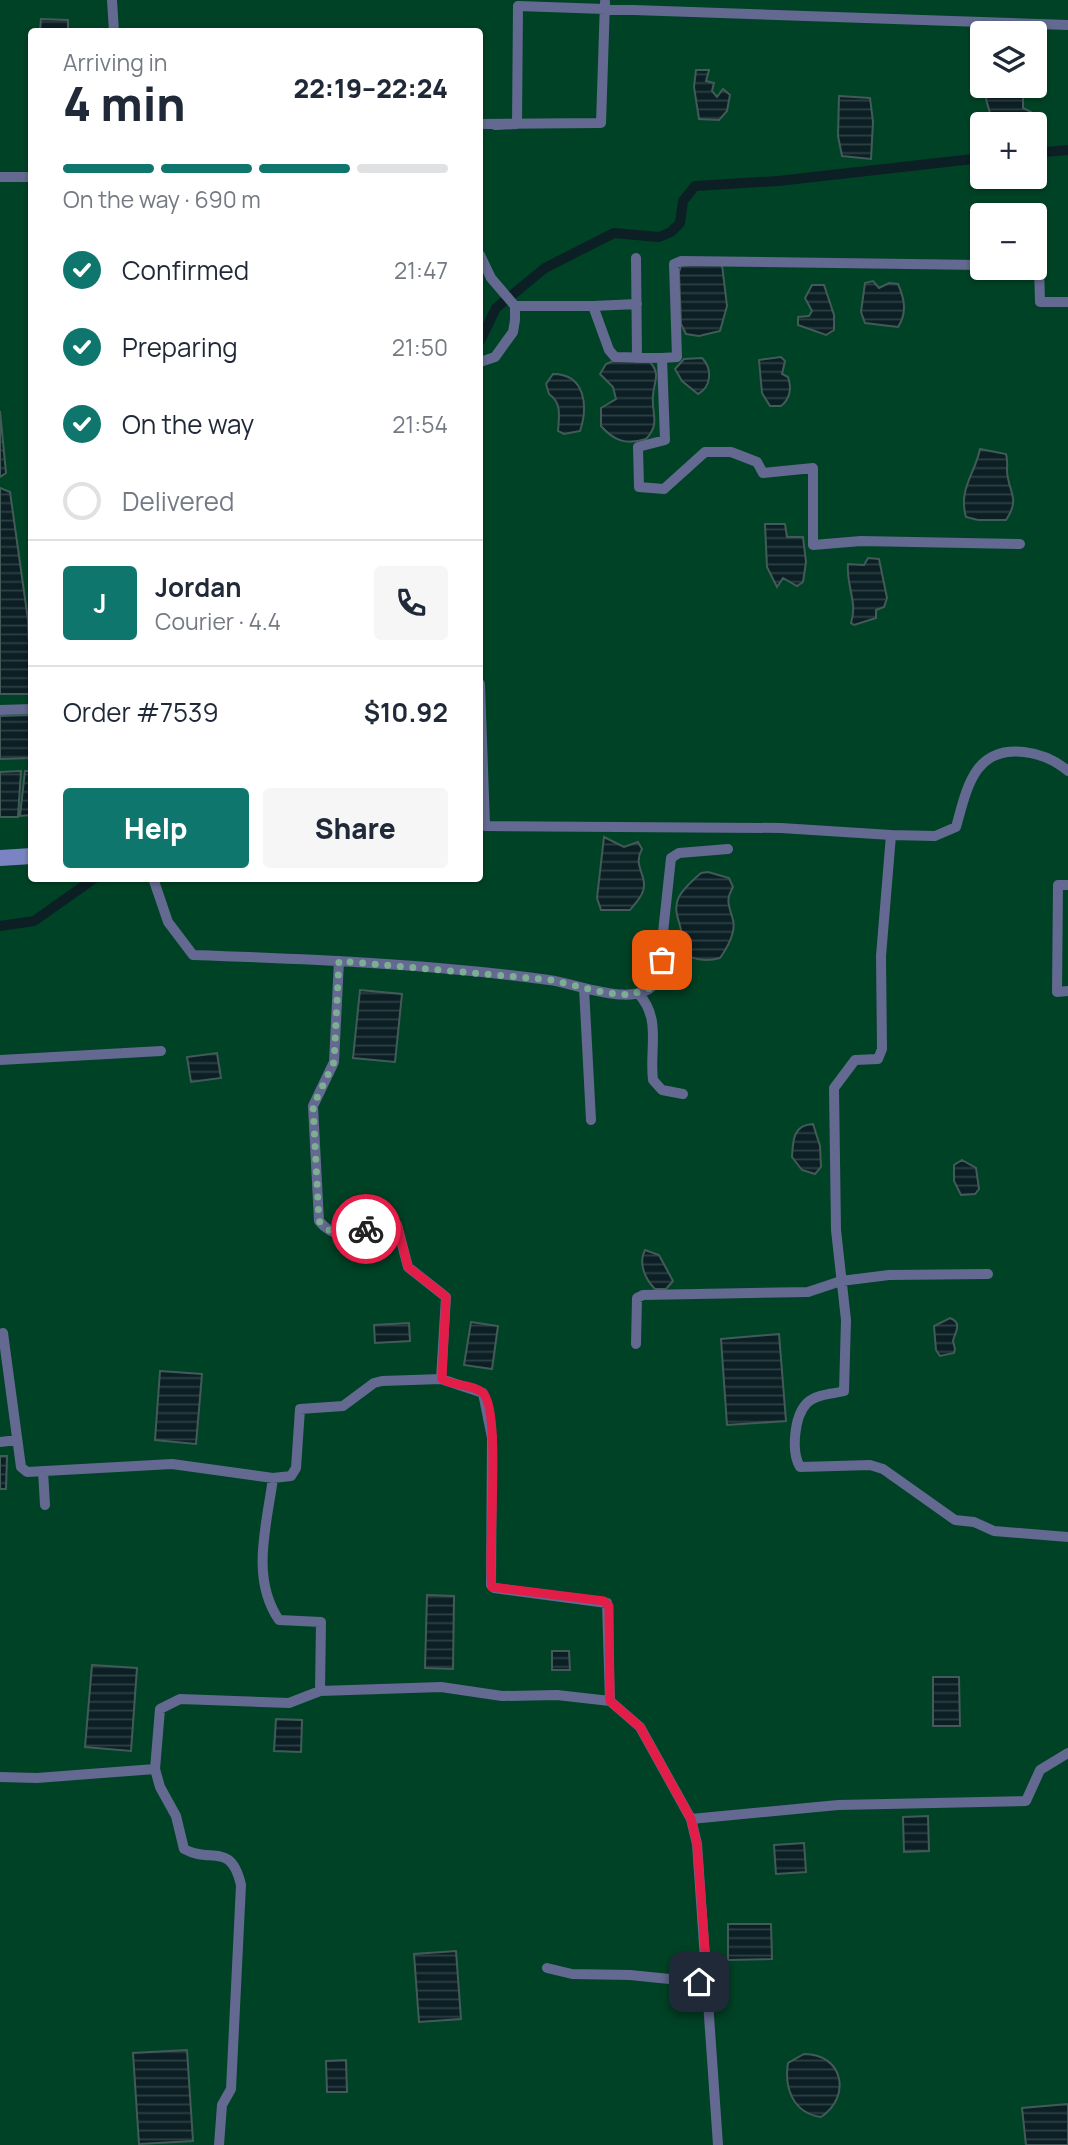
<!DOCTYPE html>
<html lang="en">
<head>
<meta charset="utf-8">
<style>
  body { margin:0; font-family:Manrope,sans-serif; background:#f6f6f7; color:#1f2937; height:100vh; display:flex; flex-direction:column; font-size:26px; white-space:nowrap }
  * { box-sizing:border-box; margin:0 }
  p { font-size:23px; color:#747a83 }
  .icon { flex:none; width:38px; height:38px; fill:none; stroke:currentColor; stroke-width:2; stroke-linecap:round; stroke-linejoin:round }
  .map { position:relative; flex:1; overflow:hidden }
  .details { position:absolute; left:28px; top:28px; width:455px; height:854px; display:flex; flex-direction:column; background:#fff; border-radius:7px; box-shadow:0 2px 5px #0004 }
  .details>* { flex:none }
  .buttons { position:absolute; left:970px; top:21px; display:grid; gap:14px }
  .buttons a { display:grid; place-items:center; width:77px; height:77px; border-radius:7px; background:#fff; box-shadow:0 2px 5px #0004; font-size:35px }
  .pin { position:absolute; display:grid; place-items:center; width:60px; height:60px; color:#fff; margin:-30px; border-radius:14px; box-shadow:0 4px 10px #0006 }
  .courier { position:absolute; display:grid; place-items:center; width:70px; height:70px; margin:-35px; border:5px solid #e11d48; border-radius:50%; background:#fff; color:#222; box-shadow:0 2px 9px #0007 }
  .headline em { font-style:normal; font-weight:800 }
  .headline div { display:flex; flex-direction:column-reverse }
  .headline { display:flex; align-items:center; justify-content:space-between; height:119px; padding:0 35px }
  h1 { font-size:46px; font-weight:800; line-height:52px }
  .bar { display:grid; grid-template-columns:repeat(4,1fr); gap:10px 7px; align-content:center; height:84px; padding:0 35px }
  .bar i { height:9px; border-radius:5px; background:#e0e1e3 }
  .bar .current { background:#0f766e }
  .bar p { grid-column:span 4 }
  .line { display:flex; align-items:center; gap:18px; padding:0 35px; border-top:2px solid #e0e1e3 }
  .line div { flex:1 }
  .round { display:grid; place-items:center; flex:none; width:74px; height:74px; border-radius:7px; background:#f6f6f7 }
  ol { padding:0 35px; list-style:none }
  li { display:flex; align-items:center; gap:21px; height:77px }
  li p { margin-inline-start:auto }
  li .icon { padding:7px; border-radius:50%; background:#0f766e; color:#fff; stroke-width:4 }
  li:last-child { color:#747a83 }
  li i { width:38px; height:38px; border:4px solid #e0e1e3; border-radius:50% }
  .button { display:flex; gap:14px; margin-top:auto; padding:14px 35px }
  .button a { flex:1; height:80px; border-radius:7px; background:#0f766e; color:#fff; font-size:28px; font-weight:800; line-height:80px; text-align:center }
  .button a+a { background:#f6f6f7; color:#1f2937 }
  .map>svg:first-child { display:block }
  .water { fill:url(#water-rules); stroke:#425b58; stroke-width:2 }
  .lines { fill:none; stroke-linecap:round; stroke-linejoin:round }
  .canal { stroke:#0c1f25; stroke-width:10 }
  .street { stroke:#636990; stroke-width:10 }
  .secondary { stroke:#7b84c2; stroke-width:16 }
  .done { stroke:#7dad93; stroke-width:7; stroke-dasharray:0 12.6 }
  .route { stroke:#e11d48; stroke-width:9 }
</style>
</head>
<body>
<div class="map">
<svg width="1068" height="2145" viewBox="0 0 1068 2145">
  <defs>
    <pattern id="water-rules" width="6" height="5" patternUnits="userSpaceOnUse" patternTransform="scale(1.75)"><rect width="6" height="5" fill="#0c1f25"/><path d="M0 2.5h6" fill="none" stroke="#2e4043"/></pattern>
  </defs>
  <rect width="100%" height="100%" fill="#004225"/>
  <path class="water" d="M 41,19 L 68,20 L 68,31 L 40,31 Z
    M 696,70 L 709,70 L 706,81 L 714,83 L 712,91 L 717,97 L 723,89 L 730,95 L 727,111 L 719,120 L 699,119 L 694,87 Z
    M 995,86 C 1005,89 1008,94 1018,88 L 1023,90 L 1023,108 L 1031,112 L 1035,121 L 1029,121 L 1029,124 L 993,124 L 986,99 Z
    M 839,96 L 870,98 L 873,122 L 871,159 L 842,156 L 838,136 Z
    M 690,265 L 722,265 L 727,306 L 720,331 L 699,336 L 686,334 L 681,324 L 679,272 L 681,266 Z
    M 873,281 L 879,288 L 889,283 L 898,284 C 905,300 907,313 898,327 L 865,323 L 861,312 L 865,283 Z
    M 812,285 L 824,285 L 834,315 L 834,330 L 826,335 L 798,325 L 798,317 L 809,316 L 812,311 L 805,298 Z
    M 781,357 L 785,361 L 782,374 L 788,377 C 792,388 790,399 781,406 L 770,406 L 762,393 L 759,360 Z
    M 702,358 C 713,369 711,387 698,394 L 682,381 L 675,369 L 684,359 Z
    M 613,361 L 650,362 C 661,375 654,381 653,395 C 651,414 661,423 646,439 C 626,445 614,441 601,426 L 601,408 L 616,399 L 613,387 L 600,374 L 606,364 Z
    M 553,374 C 586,374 588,407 580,431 L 564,434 L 558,431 C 559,416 562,403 549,394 L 546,384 Z
    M 0,411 L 6,473 L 0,477 Z
    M 980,449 L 1006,454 C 1008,461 1007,465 1007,471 C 1008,492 1021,498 1006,520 L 978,520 L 966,517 C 958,489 975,474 980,449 Z
    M 0,488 L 10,492 L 28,620 L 31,694 L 0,694 Z
    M 765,524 L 785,524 L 787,537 L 803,537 L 806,562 L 803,582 L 797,586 L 783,578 L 777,587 L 767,567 Z
    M 868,558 L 879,559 L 887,598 L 884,607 L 876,610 L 876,618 L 854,625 L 851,623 C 858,602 846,586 848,564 L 864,565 Z
    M 31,715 L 31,758 L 0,759 L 0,716 Z
    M 21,771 L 18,817 L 0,817 L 0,772 Z
    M 25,771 L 31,771 L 31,815 L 20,816 Z
    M 604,837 L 624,847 L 638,842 L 642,849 C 632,866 648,875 643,891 C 641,898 634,905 630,910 L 601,910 L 597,898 Z
    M 708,872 L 729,878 L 733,887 C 725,901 729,905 733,920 C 736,932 727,948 720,958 C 705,962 691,960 679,950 C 688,928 671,917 678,899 C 682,889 693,880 701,873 Z
    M 360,990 L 402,994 L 395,1062 L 353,1058 Z
    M 217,1053 L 221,1078 L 191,1082 L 187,1057 Z
    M 813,1124 L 820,1146 L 821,1167 L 815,1174 L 802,1170 L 792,1157 C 793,1140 793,1125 813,1124 Z
    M 962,1160 L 976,1168 L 979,1189 L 975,1194 L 961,1195 L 954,1181 L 954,1165 Z
    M 645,1250 L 659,1255 L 673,1281 L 666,1289 L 655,1289 C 645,1279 638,1263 645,1250 Z
    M 950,1318 C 963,1323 955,1332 953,1341 L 955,1349 L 954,1353 L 940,1356 L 936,1350 L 934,1326 Z
    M 471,1322 L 498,1326 L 492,1369 L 464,1365 Z
    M 409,1323 L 410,1341 L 375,1343 L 374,1325 Z
    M 779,1334 L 786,1421 L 727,1425 L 721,1339 Z
    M 160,1371 L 202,1374 L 196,1444 L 155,1440 Z
    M 0,1456 L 7,1456 L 6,1489 L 0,1489 Z
    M 427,1595 L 454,1596 L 453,1669 L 425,1668 Z
    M 552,1651 L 569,1651 L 570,1670 L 552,1670 Z
    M 92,1665 L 137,1668 L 131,1751 L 85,1747 Z
    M 933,1677 L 959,1677 L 960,1726 L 933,1726 Z
    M 276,1719 L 302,1720 L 301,1752 L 274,1751 Z
    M 928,1816 L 929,1851 L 904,1852 L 903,1817 Z
    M 804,1843 L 806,1872 L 776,1874 L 774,1845 Z
    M 728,1924 L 771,1924 L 772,1959 L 728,1960 Z
    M 456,1951 L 461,2019 L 419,2022 L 414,1954 Z
    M 187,2050 L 193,2141 L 139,2144 L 133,2053 Z
    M 804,2054 C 843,2054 852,2096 821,2117 C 793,2113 784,2088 788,2063 Z
    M 346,2060 L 347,2092 L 327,2092 L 326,2061 Z
    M 1068,2104 L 1068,2145 L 1026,2145 L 1022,2108 Z"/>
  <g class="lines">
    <path class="canal" d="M 1034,153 L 1068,150
      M 480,341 L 496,308 L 545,268 L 614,233 L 659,237 L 671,232 L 680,223 L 683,201 L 695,186 L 778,181 L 982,158
      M 0,926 L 34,921 L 95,878"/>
    <path class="street" d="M 112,0 L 114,32
      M 480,124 L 601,123 L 605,2
      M 495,125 L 517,124 L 518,6 L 1068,25
      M 0,177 L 32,177
      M 480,255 L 491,278 L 515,306 L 515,320 L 513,332 L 495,357 L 480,362
      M 636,258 L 637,358
      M 1034,265 L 1039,265 L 1040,302 L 1068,302
      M 515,306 L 593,306 L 609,350 L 615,357 L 662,358 L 665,440 L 638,447 L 639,487 L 664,489 L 705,452 L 731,452 L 757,462 L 763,473 L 813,468 L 813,545 L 861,541 L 1020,544
      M 593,306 L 637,304
      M 662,358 L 677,357 L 674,264 L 681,261 L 982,265
      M 480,684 L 485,826 L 781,828 L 891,835 L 881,956 L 882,1049 L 878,1059 L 855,1060 L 834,1088 L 836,1230 L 846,1320 L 844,1391 C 833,1394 816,1394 807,1403 C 794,1416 791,1452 800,1467 L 870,1465 L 883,1469 L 955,1520 L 974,1522 L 994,1531 L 1068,1537
      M 0,710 L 32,709
      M 891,835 L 935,836 L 956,827 C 967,788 974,746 1024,752 C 1041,754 1055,760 1068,771
      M 153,878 L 168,922 L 193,955 C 311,959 431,964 549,980 C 577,983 640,1012 658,979 L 671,858 L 679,853 L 728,849
      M 1068,885 L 1058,885 L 1057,992 L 1068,991
      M 339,961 L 334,1062 L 313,1106 L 319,1221 C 344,1251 368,1218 397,1225 L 408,1267 L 446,1297 L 441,1379
      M 584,988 L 591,1120
      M 638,993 C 662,1019 649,1048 653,1080 L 662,1090 L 683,1094
      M 0,1060 L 161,1051
      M 3,1333 L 21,1467 L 27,1472 L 172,1464 L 273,1478 L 291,1476 L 296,1468 L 300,1409 L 343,1406 L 374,1383 L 382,1381 L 441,1379 L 483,1393 L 492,1438 L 491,1585 L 494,1588 L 607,1603 L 610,1701
      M 636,1344 L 637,1298 L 643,1295 L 808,1292 L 841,1281 L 889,1275 L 988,1274
      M 0,1442 L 17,1440
      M 43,1471 L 45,1505
      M 273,1478 C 267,1524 250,1578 279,1620 L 321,1622 L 320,1691
      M 0,1777 L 37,1778 L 155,1769
      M 691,1819 L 838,1805 L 1026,1801 L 1040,1770 L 1068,1753
      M 547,1968 L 572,1974 L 630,1975 L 699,1982 L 707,1975
      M 219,2145 L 222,2105 L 231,2089 L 241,1885 C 231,1841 211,1864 184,1849 L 176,1816 L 160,1787 L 155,1769 L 160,1709 L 180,1699 L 289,1703 L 320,1691 L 441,1687 L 502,1696 L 557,1695 L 610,1701 L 640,1727 L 691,1819 L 697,1844 L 718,2145"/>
    <path class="secondary" d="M 0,858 L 32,856"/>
  </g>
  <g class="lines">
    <path class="done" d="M 366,1229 C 346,1234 333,1238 319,1221 L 313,1106 L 334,1062 L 339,961 L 551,980 L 606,993 L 630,995 L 653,987 L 662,960"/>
    <path class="route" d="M 366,1229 L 397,1224 L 408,1267 L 446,1297 L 442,1379 C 453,1386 473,1384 483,1393 C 502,1411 487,1554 492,1587 L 604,1601 L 609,1606 L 610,1701 L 640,1727 L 691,1819 L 697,1844 L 707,1975 L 699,1982"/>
  </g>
</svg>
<div class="buttons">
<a><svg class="icon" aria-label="layers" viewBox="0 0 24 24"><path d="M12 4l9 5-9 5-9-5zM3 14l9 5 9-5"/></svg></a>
<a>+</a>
<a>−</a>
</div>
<div class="pin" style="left:662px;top:960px;background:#ea580c"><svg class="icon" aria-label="bag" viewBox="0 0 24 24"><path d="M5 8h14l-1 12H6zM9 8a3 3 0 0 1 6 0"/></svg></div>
<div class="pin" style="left:699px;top:1982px;background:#1f2937"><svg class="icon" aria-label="home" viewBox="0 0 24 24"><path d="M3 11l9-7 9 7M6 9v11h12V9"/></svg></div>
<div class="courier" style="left:366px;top:1229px"><svg class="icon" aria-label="bike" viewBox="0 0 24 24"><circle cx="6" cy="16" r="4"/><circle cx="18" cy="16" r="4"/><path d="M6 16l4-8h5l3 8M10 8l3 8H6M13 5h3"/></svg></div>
<section class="details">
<div class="headline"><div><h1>4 min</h1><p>Arriving in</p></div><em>22:19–22:24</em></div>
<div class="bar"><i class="current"></i><i class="current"></i><i class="current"></i><i></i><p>On the way · 690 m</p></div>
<ol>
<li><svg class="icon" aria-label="check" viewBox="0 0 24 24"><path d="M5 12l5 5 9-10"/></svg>Confirmed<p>21:47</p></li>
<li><svg class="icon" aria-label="check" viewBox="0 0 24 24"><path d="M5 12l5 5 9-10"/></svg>Preparing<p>21:50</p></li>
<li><svg class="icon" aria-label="check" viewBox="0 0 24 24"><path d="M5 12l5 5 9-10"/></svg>On the way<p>21:54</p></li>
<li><i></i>Delivered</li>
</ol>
<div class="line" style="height:126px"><b class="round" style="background:#0f766e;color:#fff">J</b><div><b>Jordan</b><p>Courier · 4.4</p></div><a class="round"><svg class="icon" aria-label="phone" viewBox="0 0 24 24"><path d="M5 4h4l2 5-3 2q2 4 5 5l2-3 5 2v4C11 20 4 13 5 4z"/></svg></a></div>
<div class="line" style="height:91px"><div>Order #7539</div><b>$10.92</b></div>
<div class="button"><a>Help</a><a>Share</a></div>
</section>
</div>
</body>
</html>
